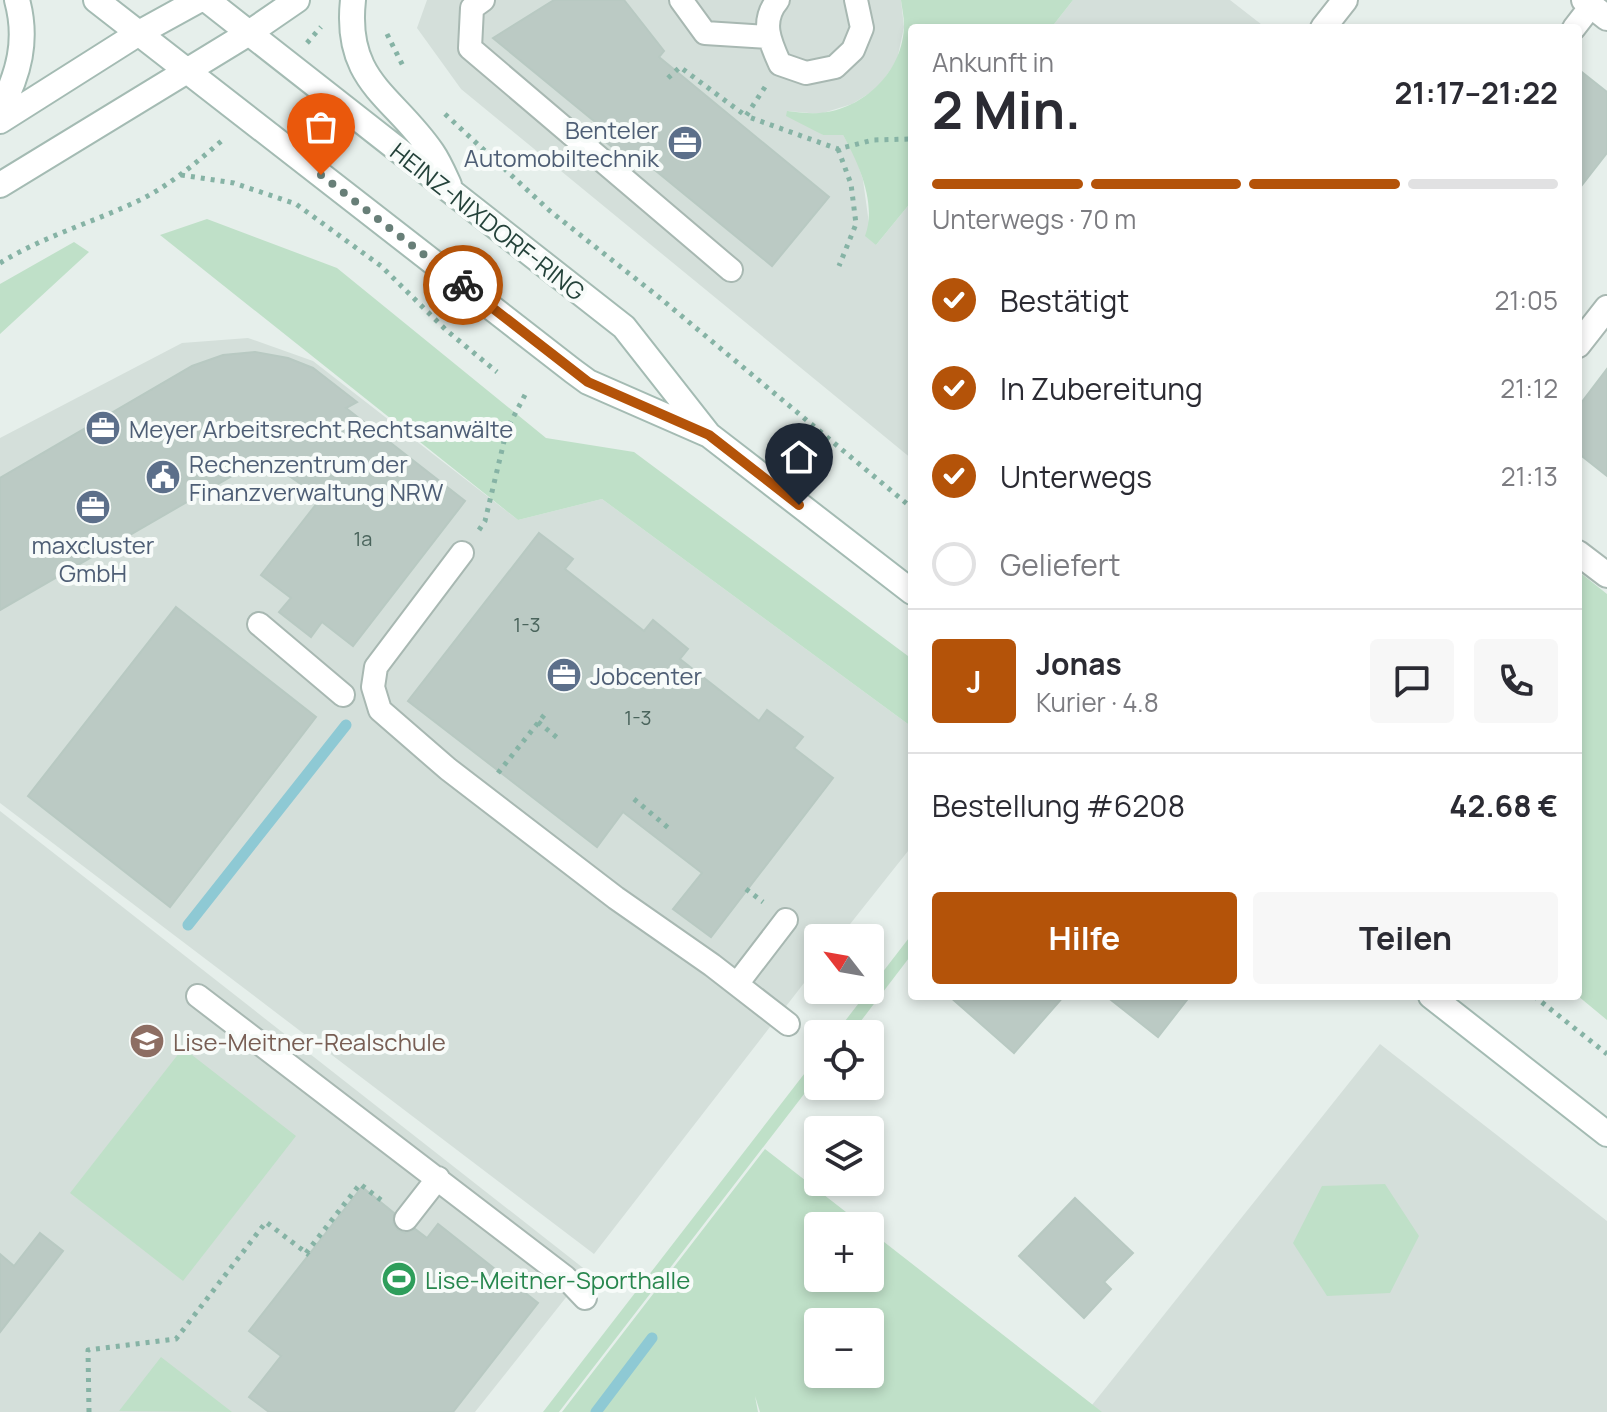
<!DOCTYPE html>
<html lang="de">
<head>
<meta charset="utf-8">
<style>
  body { margin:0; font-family:Manrope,sans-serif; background:#f7f7f7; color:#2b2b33; height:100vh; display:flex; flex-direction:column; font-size:30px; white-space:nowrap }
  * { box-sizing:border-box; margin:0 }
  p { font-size:26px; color:#7c7c81 }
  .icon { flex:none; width:44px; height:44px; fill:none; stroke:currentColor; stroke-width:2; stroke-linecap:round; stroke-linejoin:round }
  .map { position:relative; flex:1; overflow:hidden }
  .side { position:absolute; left:908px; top:24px; width:674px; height:976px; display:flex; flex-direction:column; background:#fff; border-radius:8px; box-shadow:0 4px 12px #0003 }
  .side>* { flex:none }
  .needle { width:52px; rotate:301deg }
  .tools { position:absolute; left:804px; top:924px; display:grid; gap:16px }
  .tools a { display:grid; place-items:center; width:80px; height:80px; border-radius:8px; background:#fff; box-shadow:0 4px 12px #0003; font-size:40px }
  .pin { position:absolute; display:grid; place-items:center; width:68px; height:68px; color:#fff; margin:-82px -34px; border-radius:50% 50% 50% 0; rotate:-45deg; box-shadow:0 0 8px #0007 }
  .pin .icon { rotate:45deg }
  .courier { position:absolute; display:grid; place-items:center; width:80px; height:80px; margin:-40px; border:6px solid #b45309; border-radius:50%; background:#fff; color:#222; box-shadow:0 2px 10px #0007 }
  .summary em { font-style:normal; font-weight:700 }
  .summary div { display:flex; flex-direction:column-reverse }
  .summary { display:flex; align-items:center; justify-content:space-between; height:136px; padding:0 24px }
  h1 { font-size:52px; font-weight:700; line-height:60px }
  .bar { display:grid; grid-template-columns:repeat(4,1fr); gap:12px 8px; align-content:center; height:96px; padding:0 24px }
  .bar i { height:10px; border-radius:6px; background:#e1e1e2 }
  .bar .active { background:#b45309 }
  .bar p { grid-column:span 4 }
  .line { display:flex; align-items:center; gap:20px; padding:0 24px; border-top:2px solid #e1e1e2 }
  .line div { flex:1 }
  .round { display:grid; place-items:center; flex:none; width:84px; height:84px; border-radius:8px; background:#f7f7f7 }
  ol { padding:0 24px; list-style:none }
  li { display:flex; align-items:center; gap:24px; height:88px }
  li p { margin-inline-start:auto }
  li .icon { padding:8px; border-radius:50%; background:#b45309; color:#fff; stroke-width:4 }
  li:last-child { color:#7c7c81 }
  li i { width:44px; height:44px; border:4px solid #e1e1e2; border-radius:50% }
  .button { display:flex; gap:16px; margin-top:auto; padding:16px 24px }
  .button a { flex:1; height:92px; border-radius:8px; background:#b45309; color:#fff; font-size:32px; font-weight:700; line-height:92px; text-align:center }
  .button a+a { background:#f7f7f7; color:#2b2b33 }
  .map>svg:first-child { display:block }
  .built { fill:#d4dfda }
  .green { fill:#bfe0c8; fill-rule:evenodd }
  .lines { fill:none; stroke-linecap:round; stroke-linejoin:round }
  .stream { stroke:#8ec9d4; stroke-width:11 }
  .building { fill:#bbcac4; stroke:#b8c9c2; stroke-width:2 }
  .lane-casing { stroke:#a8b8b2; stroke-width:26 }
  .street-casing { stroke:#a8b8b2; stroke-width:28 }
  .secondary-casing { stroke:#a4bbb3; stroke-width:28 }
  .path { stroke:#86b3a5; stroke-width:5; stroke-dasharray:4 6; stroke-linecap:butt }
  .lane { stroke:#fff; stroke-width:22 }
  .street { stroke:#fff; stroke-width:24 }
  .secondary { stroke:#fff; stroke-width:24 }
  .done { stroke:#687f78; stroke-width:8; stroke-dasharray:0 14.4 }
  .route { stroke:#b45309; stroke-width:10 }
  .labels { text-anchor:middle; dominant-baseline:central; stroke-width:8; stroke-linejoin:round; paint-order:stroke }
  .number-label { font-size:20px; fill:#4a645c }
  .service-label { font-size:24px; fill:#4e5e75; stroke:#f7fbf9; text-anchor:start }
  .street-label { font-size:24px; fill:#24423a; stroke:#f7fbf9 }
  .education-label { font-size:24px; fill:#785e54; stroke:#f7fbf9; text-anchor:start }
  .leisure-label { font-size:24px; fill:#27864d; stroke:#f7fbf9; text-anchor:start }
</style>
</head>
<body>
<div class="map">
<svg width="1607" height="1412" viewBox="0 0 1607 1412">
  <rect width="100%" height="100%" fill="#e6efeb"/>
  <path class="built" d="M 427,0 L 901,0 L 904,27 L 897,60 L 878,88 L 852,104 L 820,114 L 788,111 L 823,135 L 843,135 L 856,158 L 863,180 L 869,224 L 876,245 L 912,201 L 912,459 L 461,89 L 417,28 Z
    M 1073,0 L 1230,0 L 1266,28 L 1051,28 Z
    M 248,338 L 313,361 L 518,520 L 602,499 L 912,727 L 912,846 L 839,938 L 818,938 L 818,965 L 594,1254 L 0,803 L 0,438 L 182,343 Z
    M 0,811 L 587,1271 L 475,1412 L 0,1412 Z
    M 1380,1044 L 1607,1221 L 1607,1412 L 1101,1412 L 1092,1405 Z"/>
  <path class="green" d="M 901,0 L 1073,0 L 1051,28 L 912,28 L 912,201 L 876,245 L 865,236 C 877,204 859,164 843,135 L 823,135 L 786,116 L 787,111 C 798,112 809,114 819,113 C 864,110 904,70 904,25 C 904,17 902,8 901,0 Z
    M 207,219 L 337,268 L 546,438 L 634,452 L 912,659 L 912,727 L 602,499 L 518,520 L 160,235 Z
    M 74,242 L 89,252 L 0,334 L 0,284 Z
    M 1578,571 L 1607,594 L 1607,1020 L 1578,996 Z
    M 912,934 L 912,954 L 851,1034 L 835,1034 Z
    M 183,1048 L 296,1136 L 183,1281 L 70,1193 Z
    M 818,1056 L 818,1076 L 559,1412 L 543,1412 Z
    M 765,1149 L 864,1226 L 818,1226 L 818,1278 L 870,1278 L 870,1231 L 1102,1412 L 760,1412 L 755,1396 L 758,1412 L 562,1412 ZM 818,1322 L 870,1322 L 870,1374 L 818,1374 Z
    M 1385,1184 L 1419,1236 L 1390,1293 L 1327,1296 L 1293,1243 L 1322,1186 Z
    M 161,1357 L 232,1412 L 119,1411 Z"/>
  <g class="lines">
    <path class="stream" d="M 188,925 L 346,725
      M 596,1412 L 652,1338"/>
  </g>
  <path class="building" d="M 554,0 L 624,0 L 664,51 L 659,57 L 829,197 L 772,266 L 634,153 L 628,160 L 595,133 L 600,126 L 493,38 Z
    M 1578,69 L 1607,92 L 1607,153 L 1578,190 Z
    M 255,352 L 288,358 L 313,368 L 357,402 L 346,408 L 465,501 L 353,646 L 322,622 L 311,637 L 279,612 L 291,598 L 261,575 L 321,498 L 263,458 L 0,610 L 0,478 L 192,366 L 223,355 Z
    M 1607,369 L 1607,476 L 1578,453 L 1578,407 Z
    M 539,533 L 573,559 L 565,569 L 644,631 L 653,620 L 688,649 L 680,659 L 759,721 L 767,710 L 803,737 L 794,748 L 833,778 L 711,937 L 673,909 L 702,873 L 623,812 L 597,847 L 408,701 Z
    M 176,607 L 316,717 L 170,907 L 28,796 Z
    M 949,996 L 1064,996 L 1014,1053 Z
    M 1106,996 L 1190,996 L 1158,1037 Z
    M 362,1187 L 394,1213 L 393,1224 L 398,1230 L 405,1233 L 415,1229 L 427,1238 L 438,1224 L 538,1303 L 453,1412 L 269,1412 L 249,1397 L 281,1356 L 249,1331 Z
    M 1075,1198 L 1133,1253 L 1104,1282 L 1111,1289 L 1084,1318 L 1019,1256 Z
    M 40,1233 L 63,1251 L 0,1332 L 0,1254 L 14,1266 Z"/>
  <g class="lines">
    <defs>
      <path id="lane" d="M 483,0 L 472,8 L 470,48 L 731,270
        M 681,0 L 705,33 L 767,37
        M 778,0 C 760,21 770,42 780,64 L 806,73 L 835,67 L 853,50 L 862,28 L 856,0
        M 1574,28 L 1591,6
        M 462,553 L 376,667 L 373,687 L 380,710 L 448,769 L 616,898 L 712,965 L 788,1024
        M 259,624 L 343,695
        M 737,984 L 786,920
        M 198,996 L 565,1277 L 585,1298
        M 406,1219 L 438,1178"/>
      <path id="street" d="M 1584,0 L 1607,18
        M 1323,28 L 1345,0
        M 1578,345 L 1607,308
        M 1578,553 L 1607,575"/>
      <path id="secondary" d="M 96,0 L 573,371 L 588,382 L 709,435 L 912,592
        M 207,0 L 624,327 L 708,434
        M 353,0 C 344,82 393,95 432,152 C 439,162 444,174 449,185
        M 0,110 C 19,74 28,40 17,0
        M 0,121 L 139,33 L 199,0
        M 0,185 L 249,33 L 297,0
        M 1431,996 L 1607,1134"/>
    </defs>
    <use href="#lane" class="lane-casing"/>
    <use href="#street" class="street-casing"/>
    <use href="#secondary" class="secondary-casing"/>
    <path class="path" d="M 387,34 L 404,68
      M 307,43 L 321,27
      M 668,78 L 680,67 L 746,116
      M 765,87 L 746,116 L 838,149 L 873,140 L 912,139
      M 445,114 L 550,211 L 660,298 L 912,508
      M 838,149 L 851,184 L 856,224 L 839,266
      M 181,175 L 234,183 L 296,204 L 381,266 L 446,330 L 497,372
      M 0,263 C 44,236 94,222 140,200 C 172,184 198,161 225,138
      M 479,530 L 485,521 L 507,429 L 526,393
      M 538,722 L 560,740
      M 498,773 L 545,714
      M 634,799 L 672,831
      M 746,889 L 763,902
      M 1534,996 L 1607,1054
      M 306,1253 L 360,1184 L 385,1203
      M 89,1412 L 88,1350 L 176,1339 L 266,1222 L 309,1255"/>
    <use href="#lane" class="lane"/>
    <use href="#street" class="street"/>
    <use href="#secondary" class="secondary"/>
  </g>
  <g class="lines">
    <path class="done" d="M 321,175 L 463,285"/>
    <path class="route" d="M 463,285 L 588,382 L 709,435 L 799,505"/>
  </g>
  <defs>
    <symbol id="office-disc" viewBox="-11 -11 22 22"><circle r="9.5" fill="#5c6f8a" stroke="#f7fbf9"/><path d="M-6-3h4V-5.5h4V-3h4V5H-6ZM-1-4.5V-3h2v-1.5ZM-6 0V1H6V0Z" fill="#fff"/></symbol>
    <symbol id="civic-disc" viewBox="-11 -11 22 22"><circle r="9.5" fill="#5c6f8a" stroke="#f7fbf9"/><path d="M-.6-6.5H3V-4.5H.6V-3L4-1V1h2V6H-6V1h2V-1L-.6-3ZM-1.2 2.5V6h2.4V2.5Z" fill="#fff"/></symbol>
    <symbol id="school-disc" viewBox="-11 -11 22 22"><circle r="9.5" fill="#8d6e63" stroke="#f7fbf9"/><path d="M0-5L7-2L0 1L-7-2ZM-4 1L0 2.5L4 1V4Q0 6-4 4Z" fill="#fff"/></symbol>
    <symbol id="stadium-disc" viewBox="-11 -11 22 22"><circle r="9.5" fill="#2e9e5b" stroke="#f7fbf9"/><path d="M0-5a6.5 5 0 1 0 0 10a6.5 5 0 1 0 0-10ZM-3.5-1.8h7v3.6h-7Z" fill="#fff"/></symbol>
  </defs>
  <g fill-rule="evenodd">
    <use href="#office-disc" x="665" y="123" width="40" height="40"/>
    <use href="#office-disc" x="83" y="408" width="40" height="40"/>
    <use href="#civic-disc" x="143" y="457" width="40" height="40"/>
    <use href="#office-disc" x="73" y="487" width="40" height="40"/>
    <use href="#office-disc" x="544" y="655" width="40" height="40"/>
    <use href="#school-disc" x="127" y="1021" width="40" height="40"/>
    <use href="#stadium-disc" x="379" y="1259" width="40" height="40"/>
  </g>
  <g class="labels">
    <g class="number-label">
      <text x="363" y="538">1a</text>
      <text x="527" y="624">1-3</text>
      <text x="638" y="717">1-3</text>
    </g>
    <g class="service-label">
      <text x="659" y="129" text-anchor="end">Benteler<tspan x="659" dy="28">Automobiltechnik</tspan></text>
      <text x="129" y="428">Meyer Arbeitsrecht Rechtsanwälte</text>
      <text x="189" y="463">Rechenzentrum der<tspan x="189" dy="28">Finanzverwaltung NRW</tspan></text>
      <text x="93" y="544" text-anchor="middle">maxcluster<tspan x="93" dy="28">GmbH</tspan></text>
      <text x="590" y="675">Jobcenter</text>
    </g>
    <g class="street-label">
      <text transform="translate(488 221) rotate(38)">HEINZ-NIXDORF-RING</text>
    </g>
    <g class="education-label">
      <text x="173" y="1041">Lise-Meitner-Realschule</text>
    </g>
    <g class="leisure-label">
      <text x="425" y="1279">Lise-Meitner-Sporthalle</text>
    </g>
  </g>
</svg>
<div class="tools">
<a><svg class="needle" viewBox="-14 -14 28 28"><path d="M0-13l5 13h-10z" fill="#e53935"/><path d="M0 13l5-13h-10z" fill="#7c7c81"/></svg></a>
<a><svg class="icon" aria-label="locate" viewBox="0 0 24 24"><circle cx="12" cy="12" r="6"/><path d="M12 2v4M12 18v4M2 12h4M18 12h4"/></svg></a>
<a><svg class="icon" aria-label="layers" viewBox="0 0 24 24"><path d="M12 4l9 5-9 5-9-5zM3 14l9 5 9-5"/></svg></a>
<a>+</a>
<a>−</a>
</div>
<div class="pin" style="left:321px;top:175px;background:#ea580c"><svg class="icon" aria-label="bag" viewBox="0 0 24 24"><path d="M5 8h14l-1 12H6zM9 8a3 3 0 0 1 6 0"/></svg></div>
<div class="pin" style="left:799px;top:505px;background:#1f2937"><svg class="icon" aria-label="home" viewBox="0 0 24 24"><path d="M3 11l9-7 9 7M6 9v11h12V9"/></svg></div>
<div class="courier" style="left:463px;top:285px"><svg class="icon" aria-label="bike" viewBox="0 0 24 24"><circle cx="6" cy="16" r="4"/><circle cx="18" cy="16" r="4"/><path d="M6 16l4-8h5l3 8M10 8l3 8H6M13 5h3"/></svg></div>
<section class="side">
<div class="summary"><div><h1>2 Min.</h1><p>Ankunft in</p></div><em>21:17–21:22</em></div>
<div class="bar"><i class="active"></i><i class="active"></i><i class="active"></i><i></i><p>Unterwegs · 70 m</p></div>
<ol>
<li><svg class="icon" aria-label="check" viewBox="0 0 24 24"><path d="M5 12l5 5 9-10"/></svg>Bestätigt<p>21:05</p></li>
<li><svg class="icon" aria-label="check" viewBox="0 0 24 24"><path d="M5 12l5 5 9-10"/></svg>In Zubereitung<p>21:12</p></li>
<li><svg class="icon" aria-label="check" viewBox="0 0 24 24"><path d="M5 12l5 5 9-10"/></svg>Unterwegs<p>21:13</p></li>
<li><i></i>Geliefert</li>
</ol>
<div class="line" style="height:144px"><b class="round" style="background:#b45309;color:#fff">J</b><div><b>Jonas</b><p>Kurier · 4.8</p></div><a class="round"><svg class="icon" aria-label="chat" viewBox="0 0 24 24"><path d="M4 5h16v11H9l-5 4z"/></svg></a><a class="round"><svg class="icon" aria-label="phone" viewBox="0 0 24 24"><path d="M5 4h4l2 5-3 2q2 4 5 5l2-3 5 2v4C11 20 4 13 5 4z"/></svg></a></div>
<div class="line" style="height:104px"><div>Bestellung #6208</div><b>42.68 €</b></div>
<div class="button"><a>Hilfe</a><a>Teilen</a></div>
</section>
</div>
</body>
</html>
